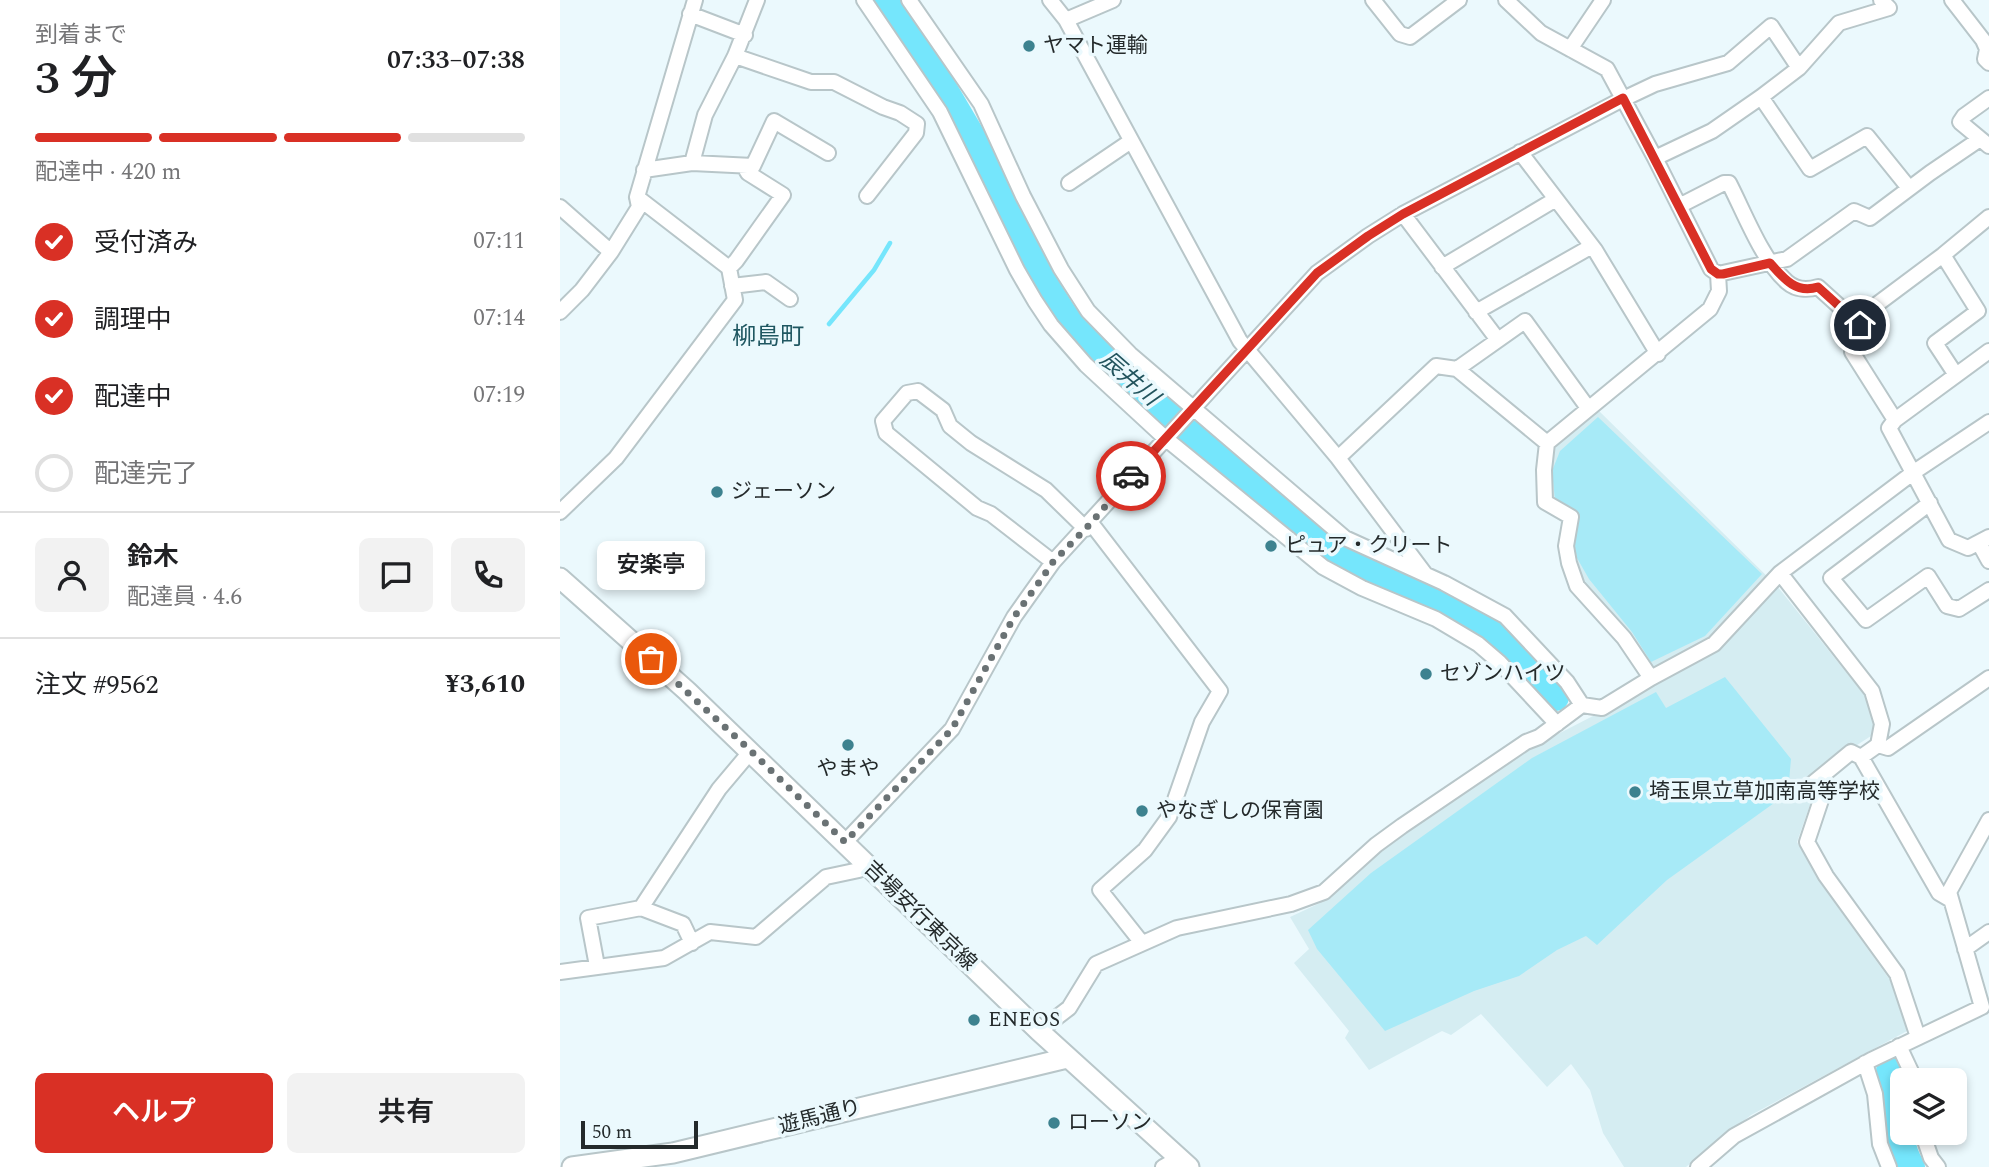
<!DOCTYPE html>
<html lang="ja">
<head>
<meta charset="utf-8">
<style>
  body { margin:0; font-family:Spectral,"Noto Sans JP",serif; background:#f2f2f2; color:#202124; height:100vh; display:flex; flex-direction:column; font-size:26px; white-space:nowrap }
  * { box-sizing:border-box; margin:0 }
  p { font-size:23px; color:#757577 }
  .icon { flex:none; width:38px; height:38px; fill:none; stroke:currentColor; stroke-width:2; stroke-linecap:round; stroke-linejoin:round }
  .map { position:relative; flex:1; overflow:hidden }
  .panel { display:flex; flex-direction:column; background:#fff; width:560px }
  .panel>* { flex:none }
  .controls { position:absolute; left:1330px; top:1068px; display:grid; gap:14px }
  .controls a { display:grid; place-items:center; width:77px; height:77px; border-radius:10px; background:#fff; box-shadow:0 4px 10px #0003; font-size:35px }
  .scale { position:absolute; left:21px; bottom:18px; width:117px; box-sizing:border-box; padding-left:7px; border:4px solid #242a2b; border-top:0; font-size:19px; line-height:24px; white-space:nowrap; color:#242a2b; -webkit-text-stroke:5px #ebf9fd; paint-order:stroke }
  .pin { position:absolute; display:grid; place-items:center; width:60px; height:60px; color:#fff; margin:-30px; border:4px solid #fff; border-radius:50%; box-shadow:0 2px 7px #0007 }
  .courier { position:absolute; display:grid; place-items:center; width:70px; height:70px; margin:-35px; border:5px solid #d93025; border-radius:50%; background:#fff; color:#222; box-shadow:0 2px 9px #0007 }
  .bubble { position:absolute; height:49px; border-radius:10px; background:#fff; box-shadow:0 4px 10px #0003; font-size:23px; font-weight:600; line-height:49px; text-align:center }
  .overview em { font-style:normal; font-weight:600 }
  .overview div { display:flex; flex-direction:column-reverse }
  .overview { display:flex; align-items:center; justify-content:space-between; height:119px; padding:0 35px }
  h1 { font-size:46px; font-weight:600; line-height:52px }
  .bar { display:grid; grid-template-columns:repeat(4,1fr); gap:10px 7px; align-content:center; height:84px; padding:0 35px }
  .bar i { height:9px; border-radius:5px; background:#e0e0e0 }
  .bar .selected { background:#d93025 }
  .bar p { grid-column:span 4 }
  .line { display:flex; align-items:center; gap:18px; padding:0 35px; border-top:2px solid #e0e0e0 }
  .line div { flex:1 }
  .round { display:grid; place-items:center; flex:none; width:74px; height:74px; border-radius:10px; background:#f2f2f2 }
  ol { padding:0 35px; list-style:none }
  li { display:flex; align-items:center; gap:21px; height:77px }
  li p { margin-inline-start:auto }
  li .icon { padding:7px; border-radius:50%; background:#d93025; color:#fff; stroke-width:4 }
  li:last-child { color:#757577 }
  li i { width:38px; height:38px; border:4px solid #e0e0e0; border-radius:50% }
  .cta { display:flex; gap:14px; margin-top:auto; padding:14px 35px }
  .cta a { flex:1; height:80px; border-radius:10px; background:#d93025; color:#fff; font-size:28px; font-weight:600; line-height:80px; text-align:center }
  .cta a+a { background:#f2f2f2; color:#202124 }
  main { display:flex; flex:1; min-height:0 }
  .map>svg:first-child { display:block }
  .built { fill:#d5edf2 }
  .green { fill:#a7eaf7 }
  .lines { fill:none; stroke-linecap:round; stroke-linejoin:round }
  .stream { stroke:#75e6fc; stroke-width:4.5 }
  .river { stroke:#75e6fc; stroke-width:28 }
  .street-casing { stroke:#b8c6c9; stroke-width:18 }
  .secondary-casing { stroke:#b8c6c9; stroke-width:23 }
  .street { stroke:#fff; stroke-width:14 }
  .secondary { stroke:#fff; stroke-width:19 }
  .done { stroke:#6a7274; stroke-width:7; stroke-dasharray:0 12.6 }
  .route { stroke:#d93025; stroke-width:9 }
  .poi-dot { fill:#3d828f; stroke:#ebf9fd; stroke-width:2.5 }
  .labels { text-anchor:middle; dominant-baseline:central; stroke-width:7; stroke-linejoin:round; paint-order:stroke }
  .poi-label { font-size:21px; fill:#242a2b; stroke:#ebf9fd; text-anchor:start }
  .street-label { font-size:21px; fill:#242a2b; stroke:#ebf9fd }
  .water-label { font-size:23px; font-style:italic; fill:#22545d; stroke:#ebf9fd }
  .quarter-label { font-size:24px; fill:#1f5761; stroke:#ebf9fd }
</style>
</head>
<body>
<main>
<section class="panel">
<div class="overview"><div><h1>3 分</h1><p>到着まで</p></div><em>07:33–07:38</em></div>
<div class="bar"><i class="selected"></i><i class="selected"></i><i class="selected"></i><i></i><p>配達中 · 420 m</p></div>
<ol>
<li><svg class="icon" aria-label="check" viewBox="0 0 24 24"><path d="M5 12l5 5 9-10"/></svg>受付済み<p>07:11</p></li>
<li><svg class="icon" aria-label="check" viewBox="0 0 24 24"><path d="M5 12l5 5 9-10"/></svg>調理中<p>07:14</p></li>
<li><svg class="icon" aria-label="check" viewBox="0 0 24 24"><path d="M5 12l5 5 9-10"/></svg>配達中<p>07:19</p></li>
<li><i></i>配達完了</li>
</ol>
<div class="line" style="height:126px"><a class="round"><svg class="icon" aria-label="person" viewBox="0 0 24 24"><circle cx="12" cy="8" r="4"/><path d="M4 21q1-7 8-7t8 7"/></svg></a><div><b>鈴木</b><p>配達員 · 4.6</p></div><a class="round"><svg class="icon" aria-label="chat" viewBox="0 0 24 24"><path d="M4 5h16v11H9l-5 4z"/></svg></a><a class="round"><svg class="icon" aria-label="phone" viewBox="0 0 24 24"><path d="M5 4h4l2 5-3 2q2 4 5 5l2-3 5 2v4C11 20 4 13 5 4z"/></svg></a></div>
<div class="line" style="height:91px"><div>注文 #9562</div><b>¥3,610</b></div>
<div class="cta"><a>ヘルプ</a><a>共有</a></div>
</section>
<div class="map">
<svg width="1429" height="1167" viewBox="0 0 1429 1167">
  <rect width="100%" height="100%" fill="#ebf9fd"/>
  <path class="built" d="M 1038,410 L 1217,586 L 1306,697 L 1313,720 L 1314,734 L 1294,747 L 1289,744 L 1243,785 L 1252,799 L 1237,842 L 1259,881 L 1330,980 L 1347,1031 L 1191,1115 L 1126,1167 L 1064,1167 L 1043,1133 L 1030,1090 L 1011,1064 L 987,1087 L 921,1014 L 891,1035 L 882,1031 L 809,1070 L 785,1038 L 789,1031 L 734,963 L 749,949 L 730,917 L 760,903 L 839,834 L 965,751 L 1099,682 L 1070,635 L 1026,584 L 1014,561 L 1011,545 L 1015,515 L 993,501 L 989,471 L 994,449 L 1007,435 Z"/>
  <path class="green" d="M 1038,417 L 1202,574 L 1145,636 L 1091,662 L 1072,632 L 1029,579 L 1017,558 L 1014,543 L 1017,514 L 995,500 L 992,471 L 1000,451 Z
    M 1165,677 L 1231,759 L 1228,793 L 1107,880 L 1037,945 L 1026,936 L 997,950 L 959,976 L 914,991 L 825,1031 L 757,949 L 748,930 L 811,873 L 972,758 L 1096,692 L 1106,708 Z"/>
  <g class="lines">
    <path class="stream" d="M 269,324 L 314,270 L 330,243"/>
    <path class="river" d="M 326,0 L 380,83 L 416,144 L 481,279 L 503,314 L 536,351 L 736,525 L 776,556 L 804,571 L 894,607 L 940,639 L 995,697
      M 1330,1071 C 1341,1102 1333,1138 1351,1167"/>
    <defs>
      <path id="street" d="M 304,0 L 380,112 L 457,270 L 475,301 L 491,325 L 526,365 L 605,438 L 763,567 L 802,588 L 876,619 L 918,644 L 939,662 L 997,724
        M 349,0 L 421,104 L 463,196 L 501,269 L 528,311 L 570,354 L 785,538 L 884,583 L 945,616 L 1007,682 L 1022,705
        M 490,0 L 506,20 L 680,341 L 778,458 L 865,574
        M 813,0 L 840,34 L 850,37 L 899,0
        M 946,0 L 981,33 L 1047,69 L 1095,158 L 1151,269 L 1158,274 L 1227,259 L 1294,211 L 1310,218 L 1370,173 L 1420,139
        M 1392,0 L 1423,40 L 1427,49 L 1425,59 L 1429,63
        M 130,14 L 185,35
        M 506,20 L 553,0
        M 1010,49 L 1043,0
        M 175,56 L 251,82 L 274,82 L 323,107 L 340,113 L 357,124 L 356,133 L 307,196
        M 1201,97 L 1250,169 L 1307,136 L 1349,188
        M 1429,98 L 1404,116 L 1400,122 L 1429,146
        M 960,152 L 1035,250 L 1098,354
        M 1095,158 L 1152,131 L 1201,97 L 1239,68 L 1279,23 L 1329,8 L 1321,0
        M 132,163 L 145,115 L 175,56 L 197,0
        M 84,170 L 132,163 L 193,166 L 214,121 L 268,153
        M 509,183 L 571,141
        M 1119,206 L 1164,183 L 1169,183 C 1185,214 1202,260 1227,282 C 1236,290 1248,290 1258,287 L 1300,325
        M 0,207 L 51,252 L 22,290 L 0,312
        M 843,214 L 938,340
        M 51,252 L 79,207 L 77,197
        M 1383,255 L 1418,311 L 1375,343 L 1396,375
        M 882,267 L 996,199
        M 169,268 L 176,261 L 223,195 L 188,173 L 184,166
        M 172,286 L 206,282 L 230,299
        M 916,312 L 1032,246
        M 1429,351 L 1335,420 L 1329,428 L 1389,540 L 1408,548 L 1429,537
        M 897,369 L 965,321 L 1028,408
        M 1335,420 L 1292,352 L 1304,314 L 1383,255 L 1429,217
        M 778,458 L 876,366 L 897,369 L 987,443
        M 1370,503 L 1271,578 L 1306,620 L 1368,576 L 1387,606 L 1399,609 L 1429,590
        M 0,512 L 56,458 L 175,300 L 169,268 L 77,197 L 135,0
        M 531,523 L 660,691 L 642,722 L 609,817 L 585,850 L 540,890 L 582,943
        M 1419,543 L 1429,561
        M 493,562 L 431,514 L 417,508 L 326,433 L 323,421 L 347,393 L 358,391 L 383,410 L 390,426 L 411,443 L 486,490 L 526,529
        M 1220,573 L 1312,691 L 1322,724 L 1318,745
        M 1091,678 L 1064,638 L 1017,586 L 1009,563 L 1006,546 L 1011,517 L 985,502 L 984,470 L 987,443 L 1150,309 L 1159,291 L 1158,274
        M 1301,757 L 1318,745 L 1328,748 L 1429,678
        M 285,842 L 392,729 L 454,617 L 493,562 L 757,273 L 808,236 L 843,214 L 1057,102 L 1095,84 L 1168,63 L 1211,26 L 1239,68
        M 132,943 L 123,924 L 81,908 L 159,789 L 191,751
        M 1405,949 L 1429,932
        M 37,966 L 28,918 L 81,908
        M 0,972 L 104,958 L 150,932 L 196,937 L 266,877 L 299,870 L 306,864
        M 479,1031 L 509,1008 L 536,964 L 617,928 L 731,904 L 764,892 L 816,845 L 842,826 L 966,742 L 979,737 L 1022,705 L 1042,708 L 1091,678 L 1154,644 L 1220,573 L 1354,472 L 1429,422
        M 1358,1037 L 1337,974 L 1266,876 L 1247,842 L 1261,800 L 1252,784 L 1291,752 L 1301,757 L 1379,893 L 1391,900
        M 1339,1046 L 1355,1080
        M 1305,1063 L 1315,1094 L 1320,1144 L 1329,1167
        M 1362,1132 L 1371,1158 L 1378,1167
        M 603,1167 L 619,1158
        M 1138,1167 L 1174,1136 L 1311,1060 L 1422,1007 L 1389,892 L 1429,820"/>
      <path id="secondary" d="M 0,578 L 127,691 L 479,1031 L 629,1167
        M 12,1167 L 113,1153 L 507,1058"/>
    </defs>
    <use href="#street" class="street-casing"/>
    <use href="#secondary" class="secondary-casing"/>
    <use href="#street" class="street"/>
    <use href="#secondary" class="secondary"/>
  </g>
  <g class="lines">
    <path class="done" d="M 91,659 L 191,751 L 285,842 L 392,729 L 454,617 L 480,581 L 493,562 L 531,523 L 571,476"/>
    <path class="route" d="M 571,476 L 757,273 L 808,236 L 843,214 L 1063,98 L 1151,269 L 1158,274 L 1163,274 L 1210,263 C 1224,279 1236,294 1258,287 L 1300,325"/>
  </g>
  <g class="poi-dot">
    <circle cx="469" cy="46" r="7"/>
    <circle cx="157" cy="492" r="7"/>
    <circle cx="711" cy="546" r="7"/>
    <circle cx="866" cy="674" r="7"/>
    <circle cx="288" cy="745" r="7"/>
    <circle cx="1075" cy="792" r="7"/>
    <circle cx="582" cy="811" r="7"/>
    <circle cx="414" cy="1020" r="7"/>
    <circle cx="494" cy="1123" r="7"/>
  </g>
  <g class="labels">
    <g class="poi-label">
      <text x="483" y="46">ヤマト運輸</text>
      <text x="171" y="492">ジェーソン</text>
      <text x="725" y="546">ピュア・クリート</text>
      <text x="880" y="674">セゾンハイツ</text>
      <text x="288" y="769" text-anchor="middle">やまや</text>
      <text x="1089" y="792">埼玉県立草加南高等学校</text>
      <text x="596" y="811">やなぎしの保育園</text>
      <text x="428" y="1020">ENEOS</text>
      <text x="508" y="1123">ローソン</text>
    </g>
    <g class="street-label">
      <text transform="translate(360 916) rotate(44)">吉場安行東京線</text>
      <text transform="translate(260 1117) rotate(-14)">遊馬通り</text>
    </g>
    <g class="water-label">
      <text transform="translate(569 379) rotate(41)">辰井川</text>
    </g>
    <g class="quarter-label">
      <text x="208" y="337">柳島町</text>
    </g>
  </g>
</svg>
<div class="controls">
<a><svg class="icon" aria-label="layers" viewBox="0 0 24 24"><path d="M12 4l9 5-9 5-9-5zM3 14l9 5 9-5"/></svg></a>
</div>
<div class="scale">50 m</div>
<div class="pin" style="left:91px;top:659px;background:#ea580c"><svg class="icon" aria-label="bag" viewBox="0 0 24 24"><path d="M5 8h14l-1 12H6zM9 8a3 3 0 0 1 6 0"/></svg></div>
<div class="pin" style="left:1300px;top:325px;background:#1f2937"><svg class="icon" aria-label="home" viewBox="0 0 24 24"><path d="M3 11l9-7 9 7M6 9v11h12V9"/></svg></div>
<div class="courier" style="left:571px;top:476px"><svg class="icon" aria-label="car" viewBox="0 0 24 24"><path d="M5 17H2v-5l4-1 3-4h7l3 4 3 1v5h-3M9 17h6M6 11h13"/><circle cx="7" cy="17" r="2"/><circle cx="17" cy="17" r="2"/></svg></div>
<div class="bubble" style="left:37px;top:541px;width:108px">安楽亭</div>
</div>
</main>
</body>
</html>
